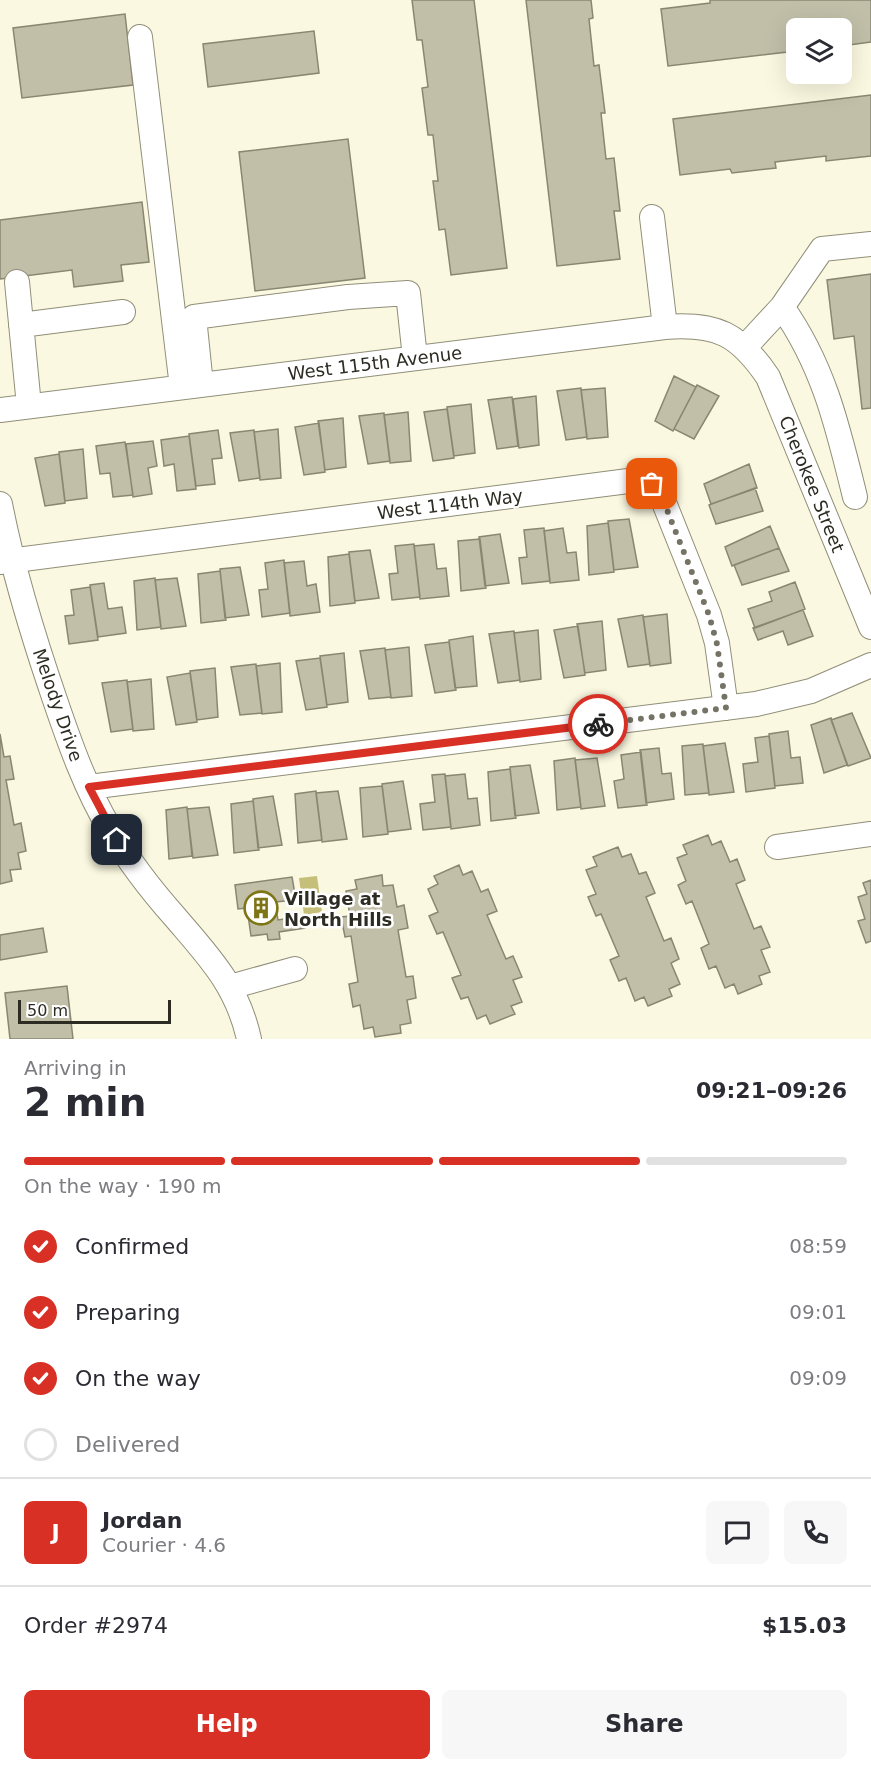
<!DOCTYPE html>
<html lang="en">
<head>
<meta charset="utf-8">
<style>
  body { margin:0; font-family:"DejaVu Sans",sans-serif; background:#f7f7f7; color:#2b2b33; height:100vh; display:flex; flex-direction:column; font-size:22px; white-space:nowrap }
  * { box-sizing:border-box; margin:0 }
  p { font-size:20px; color:#7c7c81 }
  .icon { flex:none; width:33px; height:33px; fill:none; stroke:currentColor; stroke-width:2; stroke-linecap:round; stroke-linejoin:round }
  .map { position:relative; height:1039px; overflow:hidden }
  .details { display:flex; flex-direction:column; background:#fff; flex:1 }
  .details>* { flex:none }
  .tools { position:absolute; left:786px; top:18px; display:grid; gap:12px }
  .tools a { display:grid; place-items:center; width:66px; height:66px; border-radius:9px; background:#fff; box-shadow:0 6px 24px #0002; font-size:30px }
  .scale { position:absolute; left:18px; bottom:15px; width:153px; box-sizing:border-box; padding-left:6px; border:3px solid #2d2c23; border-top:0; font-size:16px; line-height:21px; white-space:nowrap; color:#2d2c23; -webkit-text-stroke:4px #fff; paint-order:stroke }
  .pin { position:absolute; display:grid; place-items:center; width:51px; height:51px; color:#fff; margin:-26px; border-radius:12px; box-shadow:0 3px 9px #0006 }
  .courier { position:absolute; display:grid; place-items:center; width:60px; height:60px; margin:-30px; border:4px solid #d93025; border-radius:50%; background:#fff; color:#222; box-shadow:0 2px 8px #0007 }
  .overview em { font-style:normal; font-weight:700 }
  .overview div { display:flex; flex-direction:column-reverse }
  .overview { display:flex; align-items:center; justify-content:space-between; height:102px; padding:0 24px }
  h1 { font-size:39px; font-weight:700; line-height:45px }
  .bar { display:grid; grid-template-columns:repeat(4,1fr); gap:9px 6px; align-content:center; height:72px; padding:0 24px }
  .bar i { height:8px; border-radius:4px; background:#e1e1e2 }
  .bar .selected { background:#d93025 }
  .bar p { grid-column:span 4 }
  .line { display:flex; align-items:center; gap:15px; padding:0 24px; border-top:2px solid #e1e1e2 }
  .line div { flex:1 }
  .round { display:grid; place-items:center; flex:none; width:63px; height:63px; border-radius:9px; background:#f7f7f7 }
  ol { padding:0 24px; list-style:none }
  li { display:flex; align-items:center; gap:18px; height:66px }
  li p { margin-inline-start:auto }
  li .icon { padding:6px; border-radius:50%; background:#d93025; color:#fff; stroke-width:4 }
  li:last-child { color:#7c7c81 }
  li i { width:33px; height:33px; border:3px solid #e1e1e2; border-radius:50% }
  .action { display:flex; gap:12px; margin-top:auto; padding:12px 24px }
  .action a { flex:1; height:69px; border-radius:9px; background:#d93025; color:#fff; font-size:24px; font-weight:700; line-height:69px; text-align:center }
  .action a+a { background:#f7f7f7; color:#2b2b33 }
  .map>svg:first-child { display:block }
  .water { fill:#c6bf7a }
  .building { fill:#c1bfa8; stroke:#898771; stroke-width:1.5 }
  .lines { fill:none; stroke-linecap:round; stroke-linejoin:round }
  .minor-casing { stroke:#908e78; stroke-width:26 }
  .minor { stroke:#fff; stroke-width:24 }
  .done { stroke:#757365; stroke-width:6; stroke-dasharray:0 10.8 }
  .route { stroke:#d93025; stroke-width:8 }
  .labels { text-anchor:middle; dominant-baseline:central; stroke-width:5; stroke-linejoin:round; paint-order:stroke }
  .street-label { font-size:18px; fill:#2d2c23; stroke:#fff }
  .poi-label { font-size:18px; font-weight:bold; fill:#2d2c23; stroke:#fff; text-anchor:start }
</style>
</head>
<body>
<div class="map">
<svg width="871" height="1039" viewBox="0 0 871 1039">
  <rect width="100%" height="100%" fill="#faf8e0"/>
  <path class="water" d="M 317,876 L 322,912 L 304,915 L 299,878 Z"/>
  <path class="building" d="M 412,0 L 474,0 L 507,268 L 451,275 L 445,229 L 439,230 L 433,181 L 438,181 L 433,135 L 428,135 L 422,88 L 428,87 L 422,40 L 417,40 Z
    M 526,0 L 591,0 L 593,18 L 589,19 L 594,66 L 599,65 L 605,113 L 601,113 L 606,159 L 614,158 L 620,211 L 614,211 L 620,259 L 557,266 Z
    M 710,0 L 871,0 L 871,42 L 842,46 L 842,28 L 796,28 L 796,51 L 668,66 L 661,9 L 710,3 Z
    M 125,14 L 133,85 L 22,98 L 13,28 Z
    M 314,31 L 319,73 L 208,87 L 203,44 Z
    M 871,95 L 871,156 L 826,161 L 826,156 L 775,162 L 776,168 L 732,173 L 730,169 L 680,175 L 673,119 Z
    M 348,139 L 365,278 L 255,291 L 239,152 Z
    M 142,202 L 149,262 L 121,265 L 123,281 L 74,287 L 72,270 L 0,279 L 0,220 Z
    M 871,274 L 871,408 L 862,409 L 854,336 L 834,339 L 827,280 Z
    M 674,376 L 696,387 L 673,431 L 655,421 Z
    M 697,385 L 719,396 L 694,439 L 674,429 Z
    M 581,388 L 587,437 L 566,440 L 557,391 Z
    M 605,388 L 608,437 L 587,439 L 581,390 Z
    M 536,396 L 539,445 L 519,448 L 513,399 Z
    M 512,397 L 518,446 L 497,449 L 488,400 Z
    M 471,404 L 475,453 L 454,456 L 447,407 Z
    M 447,409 L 454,458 L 433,461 L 424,412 Z
    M 408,412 L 411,461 L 390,463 L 384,415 Z
    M 384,413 L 390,461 L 368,464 L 359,416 Z
    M 343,418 L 346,467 L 325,470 L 318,421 Z
    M 319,423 L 325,472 L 304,475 L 295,427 Z
    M 278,429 L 281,478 L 260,480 L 254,432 Z
    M 218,430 L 222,458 L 212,459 L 215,484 L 196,486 L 189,434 Z
    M 254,430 L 260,478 L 239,481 L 230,433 Z
    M 189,436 L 196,489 L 177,491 L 174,464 L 164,466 L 161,440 Z
    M 153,441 L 157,466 L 148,468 L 152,494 L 133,497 L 126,444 Z
    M 125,442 L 133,495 L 113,497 L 110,473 L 100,474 L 96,446 Z
    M 83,449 L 87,498 L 65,501 L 59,452 Z
    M 59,454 L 65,503 L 45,506 L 35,458 Z
    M 749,464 L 757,488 L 711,504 L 704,484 Z
    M 755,488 L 763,511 L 716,524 L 709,505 Z
    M 629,519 L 638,567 L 614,570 L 608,521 Z
    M 608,523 L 614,572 L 589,575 L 587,526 Z
    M 770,526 L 779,548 L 732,566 L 725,547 Z
    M 544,528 L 550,581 L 522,584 L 519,558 L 527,557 L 524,530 Z
    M 563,528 L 567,553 L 576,552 L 579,580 L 550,583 L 544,531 Z
    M 500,534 L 509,583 L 485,586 L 479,537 Z
    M 480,539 L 486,588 L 461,591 L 458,541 Z
    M 414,544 L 420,597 L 392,600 L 389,574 L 398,573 L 395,546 Z
    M 434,544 L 437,569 L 446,568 L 449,596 L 420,599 L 414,546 Z
    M 779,548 L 789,571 L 742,585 L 734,565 Z
    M 370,550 L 379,598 L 355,601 L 349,552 Z
    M 349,554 L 355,603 L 330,606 L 328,557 Z
    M 284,560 L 290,613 L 262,617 L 259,590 L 268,589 L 265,563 Z
    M 304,561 L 307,586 L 316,584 L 320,612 L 290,616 L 284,563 Z
    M 240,567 L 249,615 L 225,618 L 220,569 Z
    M 220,571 L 226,620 L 201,623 L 198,574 Z
    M 155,578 L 161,627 L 137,630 L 134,581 Z
    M 177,578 L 186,626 L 161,629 L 155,580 Z
    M 795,582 L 805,609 L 755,628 L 748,609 L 772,601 L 769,592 Z
    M 104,583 L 108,609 L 122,607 L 126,633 L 98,637 L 90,585 Z
    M 90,587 L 98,640 L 69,644 L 65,616 L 74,615 L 71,590 Z
    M 803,610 L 813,636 L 788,645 L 783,631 L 758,640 L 753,628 Z
    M 667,614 L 671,663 L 650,666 L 643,617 Z
    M 643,615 L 650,664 L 628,667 L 618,619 Z
    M 602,621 L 606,670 L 585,673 L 577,624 Z
    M 578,626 L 585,675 L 564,678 L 554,630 Z
    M 538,630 L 541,679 L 520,682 L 514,633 Z
    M 514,631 L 520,680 L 498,683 L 489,634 Z
    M 473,636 L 477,686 L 455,688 L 449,640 Z
    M 449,642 L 456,690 L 435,693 L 425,645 Z
    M 409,647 L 412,696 L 391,698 L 385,650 Z
    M 385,648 L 391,697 L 369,699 L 360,651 Z
    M 344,653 L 348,702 L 327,705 L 320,656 Z
    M 320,658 L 327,707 L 306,710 L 296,661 Z
    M 280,663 L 282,712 L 262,714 L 256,666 Z
    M 256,664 L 262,713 L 240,715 L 231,667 Z
    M 215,668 L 218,717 L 197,720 L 190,671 Z
    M 190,673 L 197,722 L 176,725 L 167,677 Z
    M 151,679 L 154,729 L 133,731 L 127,682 Z
    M 127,680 L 133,729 L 111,732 L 102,683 Z
    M 852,713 L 871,758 L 848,766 L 831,720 Z
    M 831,718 L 847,765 L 824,773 L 811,725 Z
    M 788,731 L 791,758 L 800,757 L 803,783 L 775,786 L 769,734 Z
    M 0,734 L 4,757 L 10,756 L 14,779 L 6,780 L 14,825 L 21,823 L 26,851 L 18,853 L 21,869 L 10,870 L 12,881 L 0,884 Z
    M 769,736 L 775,788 L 746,792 L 743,764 L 758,762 L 755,738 Z
    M 725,743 L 734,792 L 709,795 L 703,746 Z
    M 703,744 L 709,793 L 685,795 L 682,746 Z
    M 659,748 L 662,774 L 671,773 L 674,799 L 646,803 L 640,750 Z
    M 641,752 L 647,805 L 618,808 L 614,781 L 624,779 L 621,755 Z
    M 575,758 L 581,807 L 557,810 L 554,761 Z
    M 597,758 L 605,806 L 581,809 L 575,760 Z
    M 530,765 L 539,813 L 515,816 L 510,767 Z
    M 510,769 L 516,818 L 491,821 L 488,772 Z
    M 445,774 L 451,827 L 423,830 L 420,804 L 435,802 L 432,775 Z
    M 465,774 L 468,799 L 477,798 L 480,825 L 451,829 L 445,776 Z
    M 403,781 L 411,829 L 388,832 L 382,784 Z
    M 382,786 L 388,834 L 363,837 L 360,788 Z
    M 316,791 L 322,840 L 298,843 L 295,794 Z
    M 338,791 L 347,839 L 322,842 L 316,793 Z
    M 273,796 L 282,845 L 258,848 L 253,799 Z
    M 253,801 L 259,850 L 234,853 L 231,804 Z
    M 187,807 L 192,856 L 169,859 L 166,810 Z
    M 209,807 L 218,855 L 193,858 L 187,809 Z
    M 708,835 L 712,845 L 721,841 L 730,862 L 737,859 L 745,880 L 736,884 L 754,929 L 761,926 L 770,947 L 761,950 L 770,972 L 759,976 L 762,984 L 738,994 L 734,984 L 725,988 L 716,966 L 709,969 L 701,948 L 709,944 L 692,901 L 686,904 L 678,885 L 686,881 L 677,858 L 687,854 L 683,845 Z
    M 618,847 L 622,857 L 631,854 L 639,874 L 646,872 L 655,893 L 646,897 L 664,941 L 671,938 L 679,959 L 671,963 L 680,984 L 669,989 L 672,996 L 648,1006 L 644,997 L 635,1001 L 626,978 L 619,981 L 610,960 L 619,956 L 601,914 L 596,916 L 588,897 L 596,894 L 586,870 L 597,866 L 593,857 Z
    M 459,865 L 463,875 L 472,871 L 481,892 L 488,889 L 497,911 L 487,915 L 506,959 L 513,956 L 522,977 L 513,980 L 522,1002 L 511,1006 L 515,1014 L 490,1024 L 486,1015 L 477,1019 L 468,997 L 461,999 L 452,978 L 461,975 L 443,932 L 437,934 L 429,916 L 438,912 L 428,889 L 438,884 L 434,876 Z
    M 382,875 L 383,886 L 393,885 L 397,907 L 404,905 L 408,928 L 398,930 L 406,977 L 413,976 L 416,998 L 407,1000 L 411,1023 L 400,1025 L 401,1033 L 375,1037 L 373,1027 L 364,1029 L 360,1005 L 353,1007 L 349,984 L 358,982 L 351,936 L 345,937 L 341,917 L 350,916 L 346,891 L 357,889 L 355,880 Z
    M 292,877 L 296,900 L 275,902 L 278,920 L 303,916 L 305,928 L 279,932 L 280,939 L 268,940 L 267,934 L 251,936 L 247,908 L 238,909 L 235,885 Z
    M 871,880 L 871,941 L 866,943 L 858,921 L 865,919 L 858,897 L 867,894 L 863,883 Z
    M 43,928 L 47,952 L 0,960 L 0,935 Z
    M 67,986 L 73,1039 L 10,1039 L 5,993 Z"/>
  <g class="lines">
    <defs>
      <path id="minor" d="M 140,37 L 182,387
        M 652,217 L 665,327
        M 17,282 L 29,406
        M 782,307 C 824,366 838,428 855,497
        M 21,325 L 123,312
        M 745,347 L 782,307 L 822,249 L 871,244
        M 201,385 L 194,317 L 348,297 L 408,293 L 415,358
        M 0,410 L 665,327 C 717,323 739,334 768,377 L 871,627
        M 0,504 C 13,571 33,636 55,700 C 70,744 86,789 110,829 C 128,860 151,890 175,917 C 209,957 237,985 249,1039
        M 0,562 L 636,480 L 652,484 L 661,495 L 709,615 L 717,643 L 726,708
        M 89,787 L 756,704 L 811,691 L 871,665
        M 777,847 L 871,834
        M 230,987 L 295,969"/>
    </defs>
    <use href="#minor" class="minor-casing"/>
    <use href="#minor" class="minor"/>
  </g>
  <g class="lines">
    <path class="done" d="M 598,724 L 726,708 L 717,644 L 709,615 L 661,495 L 652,484"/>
    <path class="route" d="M 117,840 L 89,787 L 598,724"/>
  </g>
  <defs>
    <symbol id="building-ring" viewBox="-11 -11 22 22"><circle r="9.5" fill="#fff" stroke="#7e7517" stroke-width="1.5"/><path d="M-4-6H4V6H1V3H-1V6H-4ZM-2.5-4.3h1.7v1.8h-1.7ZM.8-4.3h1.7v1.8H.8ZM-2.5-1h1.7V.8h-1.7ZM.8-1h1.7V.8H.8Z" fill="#7e7517"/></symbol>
  </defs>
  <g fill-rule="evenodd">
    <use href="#building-ring" x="242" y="889" width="38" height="38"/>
  </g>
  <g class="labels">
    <g class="street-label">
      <text transform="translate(375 363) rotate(-7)">West 115th Avenue</text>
      <text transform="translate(812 484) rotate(68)">Cherokee Street</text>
      <text transform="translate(450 504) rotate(-7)">West 114th Way</text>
      <text transform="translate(58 705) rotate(71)">Melody Drive</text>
    </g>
    <g class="poi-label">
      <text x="284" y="898">Village at<tspan x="284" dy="21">North Hills</tspan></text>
    </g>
  </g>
</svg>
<div class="tools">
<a><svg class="icon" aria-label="layers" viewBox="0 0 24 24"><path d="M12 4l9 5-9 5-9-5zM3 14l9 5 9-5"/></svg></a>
</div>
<div class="scale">50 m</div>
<div class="pin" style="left:652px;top:484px;background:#ea580c"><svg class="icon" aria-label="bag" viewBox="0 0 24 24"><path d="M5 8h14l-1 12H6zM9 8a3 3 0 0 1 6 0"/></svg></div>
<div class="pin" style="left:117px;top:840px;background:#1f2937"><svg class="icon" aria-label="home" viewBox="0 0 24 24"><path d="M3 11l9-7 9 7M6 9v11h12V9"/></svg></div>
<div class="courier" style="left:598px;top:724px"><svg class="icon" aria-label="bike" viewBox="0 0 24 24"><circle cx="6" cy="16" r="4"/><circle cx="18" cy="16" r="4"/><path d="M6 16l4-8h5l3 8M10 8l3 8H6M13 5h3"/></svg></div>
</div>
<section class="details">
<div class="overview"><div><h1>2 min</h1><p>Arriving in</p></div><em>09:21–09:26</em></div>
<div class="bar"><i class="selected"></i><i class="selected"></i><i class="selected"></i><i></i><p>On the way · 190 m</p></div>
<ol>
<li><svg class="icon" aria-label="check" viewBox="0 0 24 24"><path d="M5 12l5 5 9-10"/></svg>Confirmed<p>08:59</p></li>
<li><svg class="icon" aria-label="check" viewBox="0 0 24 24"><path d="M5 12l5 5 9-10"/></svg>Preparing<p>09:01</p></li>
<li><svg class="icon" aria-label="check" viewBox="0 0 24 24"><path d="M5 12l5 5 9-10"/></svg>On the way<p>09:09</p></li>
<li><i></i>Delivered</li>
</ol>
<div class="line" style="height:108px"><b class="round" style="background:#d93025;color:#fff">J</b><div><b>Jordan</b><p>Courier · 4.6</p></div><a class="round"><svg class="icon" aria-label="chat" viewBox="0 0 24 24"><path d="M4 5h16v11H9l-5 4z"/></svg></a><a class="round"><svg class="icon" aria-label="phone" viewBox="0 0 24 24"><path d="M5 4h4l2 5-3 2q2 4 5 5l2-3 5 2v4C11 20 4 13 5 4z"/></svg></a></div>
<div class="line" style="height:78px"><div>Order #2974</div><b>$15.03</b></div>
<div class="action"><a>Help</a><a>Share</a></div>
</section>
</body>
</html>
